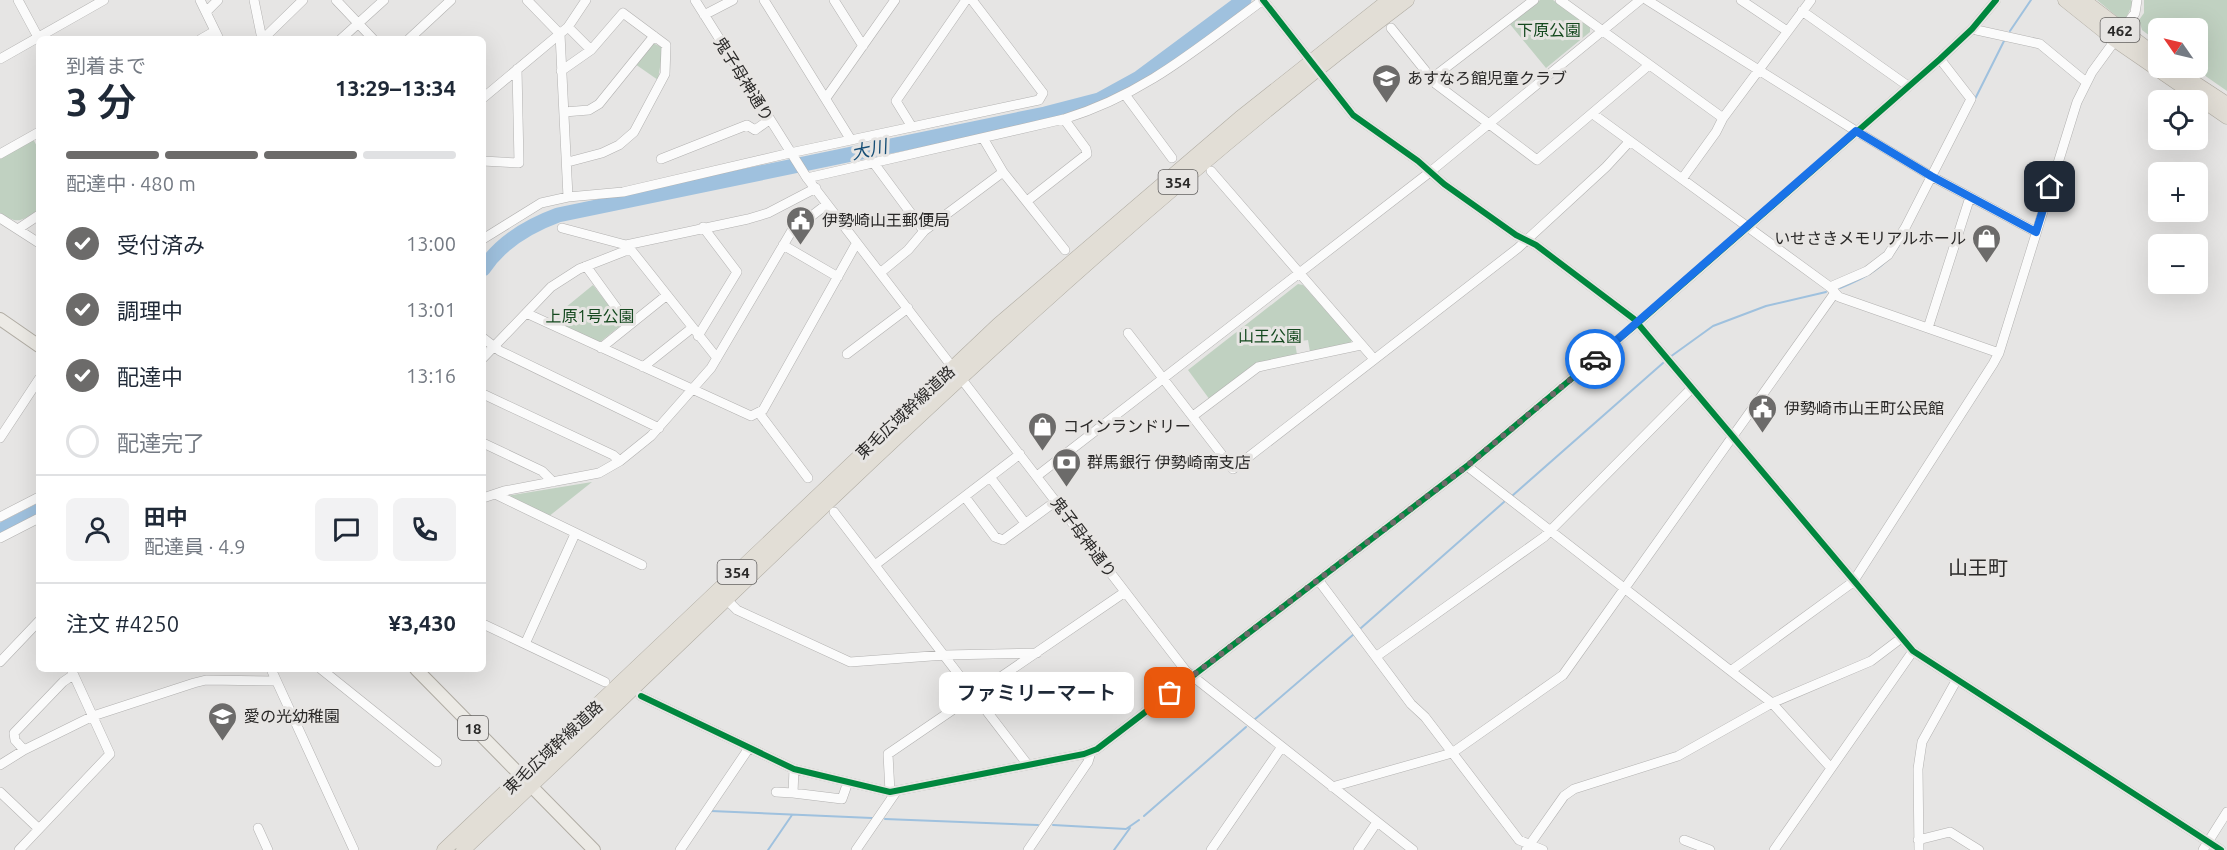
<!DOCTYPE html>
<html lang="ja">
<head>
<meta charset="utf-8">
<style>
  body { margin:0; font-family:Ubuntu,"Noto Sans JP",sans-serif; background:#f2f2f3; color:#1f2937; height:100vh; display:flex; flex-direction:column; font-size:22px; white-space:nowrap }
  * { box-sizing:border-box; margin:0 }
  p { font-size:20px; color:#747a83 }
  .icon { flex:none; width:33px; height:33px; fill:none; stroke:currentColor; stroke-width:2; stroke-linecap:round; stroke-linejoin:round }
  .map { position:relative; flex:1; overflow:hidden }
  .panel { position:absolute; left:36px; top:36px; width:450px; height:636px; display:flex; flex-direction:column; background:#fff; border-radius:9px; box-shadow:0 6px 24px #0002 }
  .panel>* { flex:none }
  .needle { width:39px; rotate:304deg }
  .controls { position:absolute; left:2148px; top:18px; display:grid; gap:12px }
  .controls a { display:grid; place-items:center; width:60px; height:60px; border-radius:9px; background:#fff; box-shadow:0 6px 24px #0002; font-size:30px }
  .pin { position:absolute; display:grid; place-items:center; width:51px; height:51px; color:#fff; margin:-26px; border-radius:12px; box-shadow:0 3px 9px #0006 }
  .courier { position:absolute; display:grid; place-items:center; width:60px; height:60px; margin:-30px; border:4px solid #1a73e8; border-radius:50%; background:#fff; color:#222; box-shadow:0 2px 8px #0007 }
  .bubble { position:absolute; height:42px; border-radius:9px; background:#fff; box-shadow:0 6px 24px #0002; font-size:20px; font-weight:600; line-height:42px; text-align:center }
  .summary em { font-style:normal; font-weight:600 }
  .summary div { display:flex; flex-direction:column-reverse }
  .summary { display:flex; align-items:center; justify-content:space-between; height:102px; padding:0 30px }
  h1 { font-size:39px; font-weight:600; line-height:45px }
  .bar { display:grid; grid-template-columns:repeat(4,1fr); gap:9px 6px; align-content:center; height:72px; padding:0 30px }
  .bar i { height:8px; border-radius:4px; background:#e0e1e3 }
  .bar .selected { background:#6c6b6a }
  .bar p { grid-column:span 4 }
  .line { display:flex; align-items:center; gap:15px; padding:0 30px; border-top:2px solid #e0e1e3 }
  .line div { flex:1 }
  .round { display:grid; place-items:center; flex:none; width:63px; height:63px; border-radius:9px; background:#f2f2f3 }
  ol { padding:0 30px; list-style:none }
  li { display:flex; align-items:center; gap:18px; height:66px }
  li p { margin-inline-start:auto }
  li .icon { padding:6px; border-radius:50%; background:#6c6b6a; color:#fff; stroke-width:4 }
  li:last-child { color:#747a83 }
  li i { width:33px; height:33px; border:3px solid #e0e1e3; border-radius:50% }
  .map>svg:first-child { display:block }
  .green { fill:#c0d1c1 }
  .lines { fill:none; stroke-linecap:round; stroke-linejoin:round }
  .stream { stroke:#9fc1de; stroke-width:2 }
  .river { stroke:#9fc1de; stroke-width:15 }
  .minor-casing { stroke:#b2b1b0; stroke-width:10 }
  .major-casing { stroke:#b0aca3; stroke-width:14 }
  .highway-casing { stroke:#b0aca3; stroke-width:15 }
  .minor { stroke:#fbfbfb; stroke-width:9 }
  .major { stroke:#eceae5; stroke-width:12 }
  .highway { stroke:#e2ded6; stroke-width:14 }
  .cycleway-casing { stroke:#e7e5e3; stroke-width:10 }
  .cycleway { stroke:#00873e; stroke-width:6 }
  .done { stroke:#6c6b6a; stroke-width:6; stroke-dasharray:0 10.8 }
  .route { stroke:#1a73e8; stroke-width:8 }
  .labels { text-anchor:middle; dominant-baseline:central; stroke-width:6; stroke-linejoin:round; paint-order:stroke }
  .shield { fill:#e7e5e3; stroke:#636160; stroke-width:1.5 }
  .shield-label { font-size:15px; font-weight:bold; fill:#2a2928 }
  .park-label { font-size:16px; fill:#15491f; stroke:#e7e5e3 }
  .poi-label { font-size:16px; fill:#2a2928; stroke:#e7e5e3; text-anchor:start }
  .street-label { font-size:16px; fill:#2a2928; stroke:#e7e5e3 }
  .water-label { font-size:18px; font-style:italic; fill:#154d75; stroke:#e7e5e3 }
  .quarter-label { font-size:20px; fill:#2a2928; stroke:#e7e5e3 }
</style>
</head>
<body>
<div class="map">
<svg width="2227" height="850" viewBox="0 0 2227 850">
  <rect width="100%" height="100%" fill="#e6e5e4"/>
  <path class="green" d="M 1540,0 L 1553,0 L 1590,27 L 1590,32 L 1546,68 L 1509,23 Z
    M 2097,0 L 2131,0 L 2133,3 L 2126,18 L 2120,19 Z
    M 2144,0 L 2227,0 L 2227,91 L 2194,68 L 2198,68 L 2198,28 L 2158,28 L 2158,42 L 2142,30 L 2139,20 L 2144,13 Z
    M 653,43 L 663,48 L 658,80 L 635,64 Z
    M 33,139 L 39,150 L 39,210 C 20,221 19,225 0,213 L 0,158 Z
    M 1298,284 L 1303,285 L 1352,340 L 1350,345 L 1310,352 L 1308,340 L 1295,342 L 1297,355 L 1257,364 L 1210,400 L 1188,370 Z
    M 593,285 L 621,321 L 620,326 L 600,342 L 549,321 Z
    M 592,482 L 548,517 L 506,496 Z"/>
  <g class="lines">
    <path class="stream" d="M 2010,31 L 2031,0
      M 1975,99 L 2004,41
      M 1840,288 C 1866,278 1887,266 1901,242
      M 1670,357 L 1713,326 L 1766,306 L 1826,292
      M 1512,496 L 1663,363
      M 1361,628 L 1504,502
      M 1254,720 L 1354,634
      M 711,811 L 872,818
      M 1144,816 L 1246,727
      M 885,819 L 1038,825
      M 1053,825 L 1126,829 L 1139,820
      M 768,850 L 792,815
      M 1114,850 L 1130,828"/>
    <path class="river" d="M 483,269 C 501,242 528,226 558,215 L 1045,114 L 1099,100 L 1139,78 L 1244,0
      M 0,531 L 39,511"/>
    <defs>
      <path id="minor" d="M 18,0 L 39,39
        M 200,0 L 219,39
        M 254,0 L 262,39
        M 336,0 L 373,39
        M 527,0 L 560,34 L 568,197
        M 695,0 L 807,178 L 1186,671 L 1413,850
        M 764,0 L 851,140
        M 834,0 L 863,46
        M 1263,0 L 1353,115 L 1418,161 L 1444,184 L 1516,235 L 1536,245 L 1634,319 L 1913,651 L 2221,850
        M 1560,0 L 1723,118
        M 1647,0 L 1856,131 L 1931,176 L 2036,232
        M 1741,0 L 1787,31
        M 1802,11 L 1908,86
        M 206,12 L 218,0
        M 704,15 L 733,0
        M 568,27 L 591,50
        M 1391,28 L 1436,84 L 1537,160 L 1649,65
        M 1972,29 L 2040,44 L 2086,82
        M 201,39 L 215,31
        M 263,39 L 303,0
        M 341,39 L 384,0
        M 409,39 L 451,0
        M 0,59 L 104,0
        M 561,71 L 591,50 L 623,13 L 666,45 L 665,74 L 634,132 L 619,145 L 602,153 L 568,162
        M 1431,79 L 1534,0
        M 1126,96 L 1172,158
        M 483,98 L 568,27 L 586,0
        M 826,98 L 895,0
        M 564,112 L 589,110 L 599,104 L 654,36
        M 1593,114 L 1830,287 L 1839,297 L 1999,353
        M 912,127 L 896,101 L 966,0
        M 983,138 L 1003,172 L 1065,250
        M 0,154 L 39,132
        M 661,159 L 747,125 L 755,130 L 769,120
        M 483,161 L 519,163 L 517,69
        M 873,162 L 924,231
        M 1211,171 L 1374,359
        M 807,178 L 1064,119 C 1145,94 1196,49 1263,0
        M 1682,179 L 1716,132 L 1723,118 L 1811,0
        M 1027,201 L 1087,154 L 1086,149 L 1064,119
        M 0,218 L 39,243
        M 562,228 L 626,245
        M 18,229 L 39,215
        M 483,239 L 541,203 L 568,197 L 623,192 L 790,153 L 1039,100 L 1043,93 L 972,0
        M 783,245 L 838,277
        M 625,251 L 626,245 L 748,219 L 768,213 L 816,188
        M 586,266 L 628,324
        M 880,273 L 908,250 L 924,231 L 1003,172
        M 1830,287 L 1867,271 L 1888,255 L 1905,228 L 1971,99 L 1940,59
        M 526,313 L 751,416 L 763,410 L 856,244
        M 1928,328 L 1970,197
        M 1128,333 L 1233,469 L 1518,248 L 1606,167 L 1629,142
        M 698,336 L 737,272 L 703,227
        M 483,338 L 500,351 L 659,428
        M 601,348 L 667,295
        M 847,354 L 908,308
        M 483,358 L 551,287 L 579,269 L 625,251 L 632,251 L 717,358
        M 643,367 L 692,328
        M 483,394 L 613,455 L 620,461
        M 759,413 L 808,478
        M 1193,416 L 1258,367 L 1361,345
        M 0,438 L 39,379
        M 483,443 L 542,471 L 553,482
        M 1467,466 L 1772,703 L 1831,768
        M 1037,476 L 1430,172 L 1640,0
        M 990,477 L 1025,523
        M 495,494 L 642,565
        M 965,497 L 995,537 L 1003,540 L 1056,501
        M 483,498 L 504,491 L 599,473 L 620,461 L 651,436 L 711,368 L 791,232 L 827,204
        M 834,512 L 1028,765
        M 0,517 L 39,497
        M 0,538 L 39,518
        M 875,565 L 1020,454
        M 1319,581 L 1411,704 L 1425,717 L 1519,840 L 1543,850
        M 727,600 L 737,610 L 850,662 L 945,655 L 1037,653
        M 483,624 L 605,682
        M 525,644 L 575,534
        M 1377,656 L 1544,537 L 1691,389
        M 0,662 L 39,621
        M 271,669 L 354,850
        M 321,669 L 437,762
        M 1732,670 L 1853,582 L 1993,364 L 1999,353 L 2077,102 L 2092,72 L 2135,13 L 2137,0
        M 641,696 L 794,769 L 890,792 L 1084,754 L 1097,749 L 1467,466 L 1637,324 L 1940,59 L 1972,29 L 1996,0
        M 24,750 L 15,740 L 14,733 L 63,682 L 73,675
        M 0,765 L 24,750 L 93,716 L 194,683 L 206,680 L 276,681
        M 794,769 L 793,793 L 842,799 L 848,782
        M 1332,787 L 1452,753 L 1563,675 L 1834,294
        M 0,792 L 39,829
        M 776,792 L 793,793
        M 890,792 L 888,754 L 1125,592
        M 258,828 L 268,850
        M 1684,840 L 1710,850
        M 1918,840 L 1950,832 L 1979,850
        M 19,850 L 110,754 L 71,669
        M 680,850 L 749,748
        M 856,850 L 896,792
        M 1028,850 L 1088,762 L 1091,752
        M 1211,850 L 1281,748
        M 1358,850 L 1377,822
        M 1526,850 L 1564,796 L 1574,789 L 1678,756 L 1772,703 L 1871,661 L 1900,639
        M 1774,850 L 1913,651
        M 1919,850 L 1918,769 L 1922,742 L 1956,681
        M 2203,850 L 2227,812"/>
      <path id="major" d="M 0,319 L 39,346
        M 416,669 L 594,850"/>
      <path id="highway" d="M 2065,0 L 2115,40 L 2227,117
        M 2083,0 L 2158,57
        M 2172,68 L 2227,104
        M 444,850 L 998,325 L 1240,118 L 1389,0
        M 463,850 C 772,560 1068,256 1407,0"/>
    </defs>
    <use href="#minor" class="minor-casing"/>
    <use href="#major" class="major-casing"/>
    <use href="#highway" class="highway-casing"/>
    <use href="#minor" class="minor"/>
    <use href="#major" class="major"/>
    <use href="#highway" class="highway"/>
    <defs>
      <path id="cycleway" d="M 1263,0 L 1353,115 L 1418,161 L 1444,184 L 1516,235 L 1536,245 L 1634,319 L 1913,651 L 2221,850
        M 641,696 L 794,769 L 890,792 L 1084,754 L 1097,749 L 1467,466 L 1637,324 L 1940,59 L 1972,29 L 1996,0"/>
    </defs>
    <use href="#cycleway" class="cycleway-casing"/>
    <use href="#cycleway" class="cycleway"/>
  </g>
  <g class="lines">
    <path class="done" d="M 1170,693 L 1467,466 L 1595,359"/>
    <path class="route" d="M 1595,359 L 1856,131 L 1931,176 L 2036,232 L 2050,187"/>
  </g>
  <defs>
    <symbol id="school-pin" viewBox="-11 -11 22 30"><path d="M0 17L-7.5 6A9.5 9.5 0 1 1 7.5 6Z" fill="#6c6b6a" stroke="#e7e5e3"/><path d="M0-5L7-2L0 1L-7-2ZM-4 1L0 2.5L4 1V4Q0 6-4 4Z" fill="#fff"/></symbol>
    <symbol id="civic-pin" viewBox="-11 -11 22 30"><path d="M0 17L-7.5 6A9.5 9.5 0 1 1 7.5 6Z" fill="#6c6b6a" stroke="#e7e5e3"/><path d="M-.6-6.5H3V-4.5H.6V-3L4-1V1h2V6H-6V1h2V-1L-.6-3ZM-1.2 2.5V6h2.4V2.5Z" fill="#fff"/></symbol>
    <symbol id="shop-pin" viewBox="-11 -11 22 30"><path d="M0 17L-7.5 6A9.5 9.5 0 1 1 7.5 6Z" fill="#6c6b6a" stroke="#e7e5e3"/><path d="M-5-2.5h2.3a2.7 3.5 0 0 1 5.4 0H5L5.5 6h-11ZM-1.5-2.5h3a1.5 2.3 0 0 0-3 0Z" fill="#fff"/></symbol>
    <symbol id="bank-pin" viewBox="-11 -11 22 30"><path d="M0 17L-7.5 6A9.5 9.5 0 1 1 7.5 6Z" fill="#6c6b6a" stroke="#e7e5e3"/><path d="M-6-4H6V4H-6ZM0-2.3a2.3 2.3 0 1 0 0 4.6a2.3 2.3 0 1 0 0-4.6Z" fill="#fff"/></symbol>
  </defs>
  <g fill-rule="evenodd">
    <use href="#school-pin" x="1370" y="62" width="33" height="45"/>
    <use href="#civic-pin" x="784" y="204" width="33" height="45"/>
    <use href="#shop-pin" x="1970" y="222" width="33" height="45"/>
    <use href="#civic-pin" x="1746" y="392" width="33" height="45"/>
    <use href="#shop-pin" x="1026" y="410" width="33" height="45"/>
    <use href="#bank-pin" x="1050" y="446" width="33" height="45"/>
    <use href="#school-pin" x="206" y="700" width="33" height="45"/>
  </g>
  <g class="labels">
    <g class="shield">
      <rect x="2100.5" y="18" width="39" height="24" rx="4.5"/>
      <rect x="1158.5" y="170" width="39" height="24" rx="4.5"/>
      <rect x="717.5" y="560" width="39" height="24" rx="4.5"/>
      <rect x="458" y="716" width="30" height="24" rx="4.5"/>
    </g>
    <g class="shield-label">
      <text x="2120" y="30">462</text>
      <text x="1178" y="182">354</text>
      <text x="737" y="572">354</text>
      <text x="473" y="728">18</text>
    </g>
    <g class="park-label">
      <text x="1549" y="30">下原公園</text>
      <text x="590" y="316">上原1号公園</text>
      <text x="1270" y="336">山王公園</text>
    </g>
    <g class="poi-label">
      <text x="1407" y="78">あすなろ館児童クラブ</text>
      <text x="822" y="220">伊勢崎山王郵便局</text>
      <text x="1966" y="238" text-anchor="end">いせさきメモリアルホール</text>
      <text x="1784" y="408">伊勢崎市山王町公民館</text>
      <text x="1063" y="426">コインランドリー</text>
      <text x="1087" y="462">群馬銀行 伊勢崎南支店</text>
      <text x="244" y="716">愛の光幼稚園</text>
    </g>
    <g class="street-label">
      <text transform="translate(744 79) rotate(58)">鬼子母神通り</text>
      <text transform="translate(905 412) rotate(-43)">東毛広域幹線道路</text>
      <text transform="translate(1084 537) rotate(53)">鬼子母神通り</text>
      <text transform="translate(553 747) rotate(-43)">東毛広域幹線道路</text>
    </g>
    <g class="water-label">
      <text transform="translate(869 149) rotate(-12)">大川</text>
    </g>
    <g class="quarter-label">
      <text x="1978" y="567">山王町</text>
    </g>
  </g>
</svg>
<div class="controls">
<a><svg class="needle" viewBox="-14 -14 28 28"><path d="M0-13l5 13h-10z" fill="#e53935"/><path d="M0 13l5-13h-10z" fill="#747a83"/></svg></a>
<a><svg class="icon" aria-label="locate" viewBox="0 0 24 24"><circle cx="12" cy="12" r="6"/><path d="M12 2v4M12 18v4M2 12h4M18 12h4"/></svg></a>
<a>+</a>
<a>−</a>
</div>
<div class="pin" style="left:1170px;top:693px;background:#ea580c"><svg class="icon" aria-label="bag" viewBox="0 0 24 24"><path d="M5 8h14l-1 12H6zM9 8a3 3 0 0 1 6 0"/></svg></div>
<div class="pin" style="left:2050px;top:187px;background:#1f2937"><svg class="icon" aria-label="home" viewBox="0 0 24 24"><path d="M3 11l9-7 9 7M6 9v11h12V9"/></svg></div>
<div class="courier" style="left:1595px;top:359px"><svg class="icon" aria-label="car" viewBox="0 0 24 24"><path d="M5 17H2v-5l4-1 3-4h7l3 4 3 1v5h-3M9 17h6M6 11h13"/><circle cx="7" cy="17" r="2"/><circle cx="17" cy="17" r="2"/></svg></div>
<div class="bubble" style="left:939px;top:672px;width:195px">ファミリーマート</div>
<section class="panel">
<div class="summary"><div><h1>3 分</h1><p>到着まで</p></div><em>13:29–13:34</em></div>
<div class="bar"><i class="selected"></i><i class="selected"></i><i class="selected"></i><i></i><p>配達中 · 480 m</p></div>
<ol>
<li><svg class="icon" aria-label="check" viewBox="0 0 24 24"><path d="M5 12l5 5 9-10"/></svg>受付済み<p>13:00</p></li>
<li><svg class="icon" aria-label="check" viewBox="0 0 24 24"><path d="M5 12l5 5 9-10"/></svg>調理中<p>13:01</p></li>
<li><svg class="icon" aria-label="check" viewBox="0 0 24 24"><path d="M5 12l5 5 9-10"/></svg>配達中<p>13:16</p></li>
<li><i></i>配達完了</li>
</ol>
<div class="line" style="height:108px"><a class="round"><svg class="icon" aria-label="person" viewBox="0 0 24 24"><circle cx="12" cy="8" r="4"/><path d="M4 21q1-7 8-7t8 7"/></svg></a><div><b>田中</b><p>配達員 · 4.9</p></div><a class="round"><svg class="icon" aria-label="chat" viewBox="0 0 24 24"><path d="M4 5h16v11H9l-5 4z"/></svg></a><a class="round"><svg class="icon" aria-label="phone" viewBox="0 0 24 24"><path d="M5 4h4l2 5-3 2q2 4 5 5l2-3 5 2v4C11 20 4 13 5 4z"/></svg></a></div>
<div class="line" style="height:78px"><div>注文 #4250</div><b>¥3,430</b></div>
</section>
</div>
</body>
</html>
